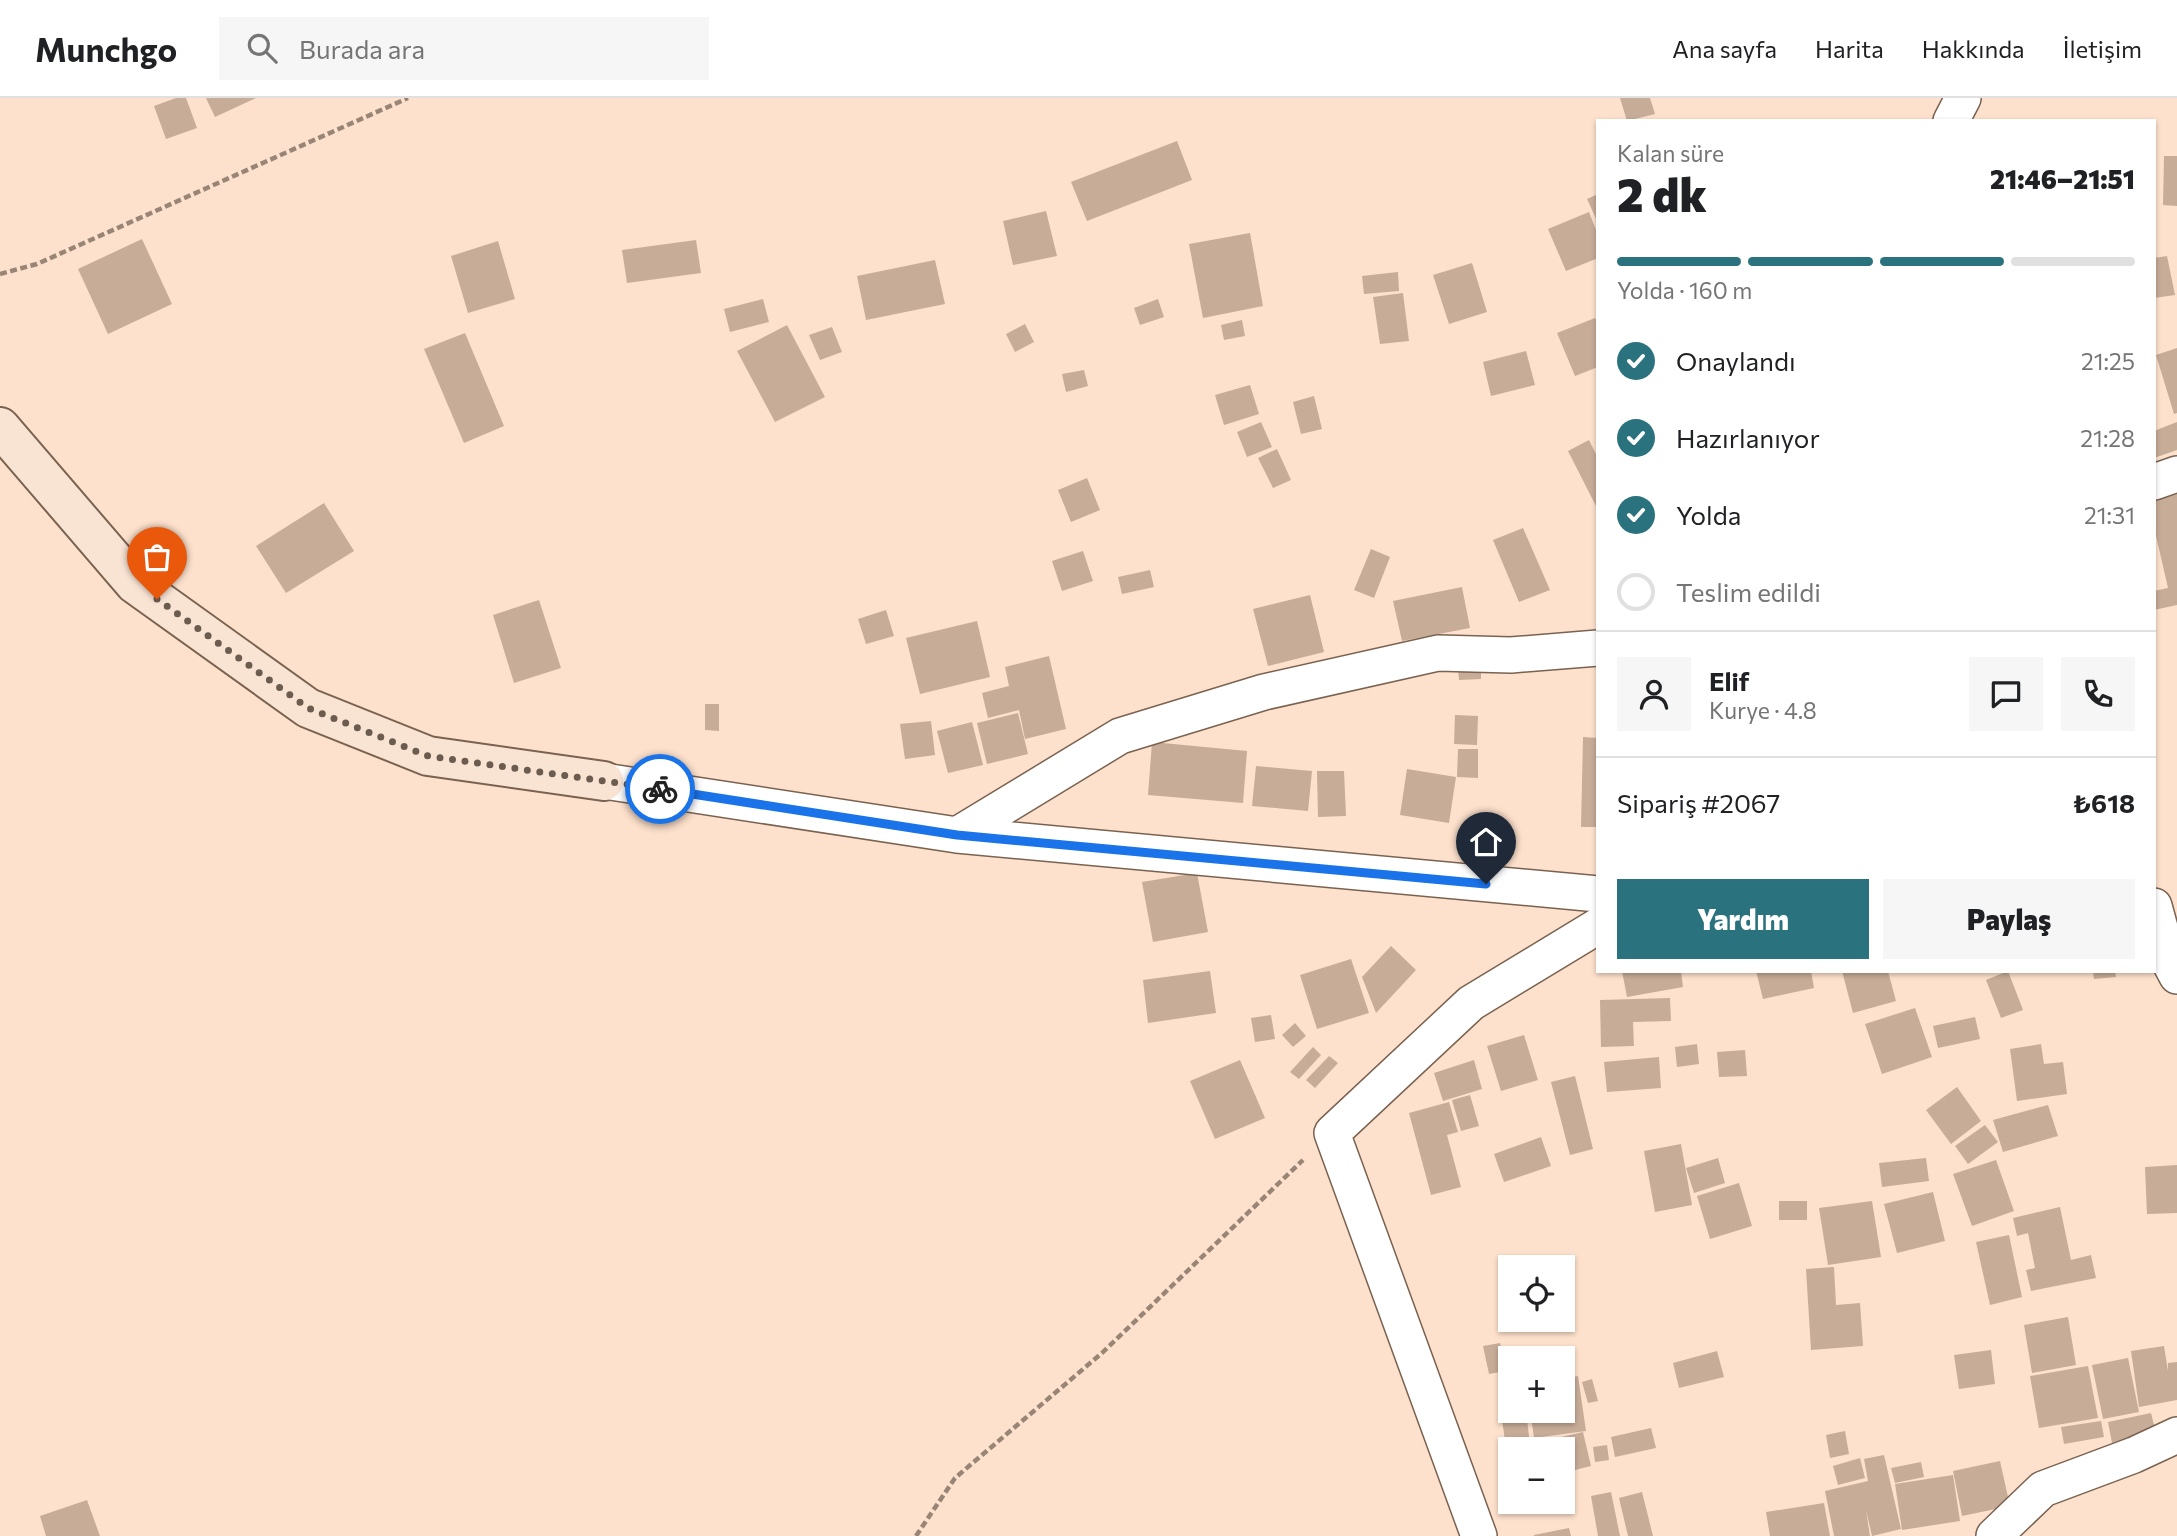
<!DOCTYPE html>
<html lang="tr">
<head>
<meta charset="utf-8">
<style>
  body { margin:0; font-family:Commissioner,sans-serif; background:#f6f6f6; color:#202124; height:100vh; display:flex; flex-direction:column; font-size:26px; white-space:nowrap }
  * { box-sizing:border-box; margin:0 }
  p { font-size:23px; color:#757577 }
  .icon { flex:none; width:38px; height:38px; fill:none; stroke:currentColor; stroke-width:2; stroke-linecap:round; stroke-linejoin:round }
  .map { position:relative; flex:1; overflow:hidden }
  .side { position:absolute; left:1596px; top:21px; width:560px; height:854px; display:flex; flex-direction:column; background:#fff; border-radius:0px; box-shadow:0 2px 5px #0004 }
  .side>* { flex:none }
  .controls { position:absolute; left:1498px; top:1157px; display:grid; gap:14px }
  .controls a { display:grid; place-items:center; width:77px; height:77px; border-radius:0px; background:#fff; box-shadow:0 2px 5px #0004; font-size:35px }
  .pin { position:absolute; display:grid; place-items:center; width:60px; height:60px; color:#fff; margin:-72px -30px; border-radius:50% 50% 50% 0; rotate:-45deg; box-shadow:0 0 7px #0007 }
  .pin .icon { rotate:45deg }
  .courier { position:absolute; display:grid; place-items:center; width:70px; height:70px; margin:-35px; border:5px solid #1a73e8; border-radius:50%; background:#fff; color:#222; box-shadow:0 2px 9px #0007 }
  .headline em { font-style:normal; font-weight:800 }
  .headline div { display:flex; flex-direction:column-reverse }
  .headline { display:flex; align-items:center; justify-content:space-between; height:119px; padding:0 21px }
  h1 { font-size:46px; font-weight:800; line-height:52px }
  .bar { display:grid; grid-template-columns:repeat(4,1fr); gap:10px 7px; align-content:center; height:84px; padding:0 21px }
  .bar i { height:9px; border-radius:5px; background:#e0e0e0 }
  .bar .selected { background:#2a727d }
  .bar p { grid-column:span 4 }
  .line { display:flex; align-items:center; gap:18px; padding:0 21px; border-top:2px solid #e0e0e0 }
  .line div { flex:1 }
  .round { display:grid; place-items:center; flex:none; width:74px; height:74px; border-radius:0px; background:#f6f6f6 }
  ol { padding:0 21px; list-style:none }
  li { display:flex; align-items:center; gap:21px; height:77px }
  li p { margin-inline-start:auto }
  li .icon { padding:7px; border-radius:50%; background:#2a727d; color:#fff; stroke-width:4 }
  li:last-child { color:#757577 }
  li i { width:38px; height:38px; border:4px solid #e0e0e0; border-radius:50% }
  .button { display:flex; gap:14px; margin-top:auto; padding:14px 21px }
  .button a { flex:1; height:80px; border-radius:0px; background:#2a727d; color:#fff; font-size:28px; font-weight:800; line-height:80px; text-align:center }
  .button a+a { background:#f6f6f6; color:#202124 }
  header { display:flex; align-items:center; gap:42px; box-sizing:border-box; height:98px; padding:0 35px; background:#fff; border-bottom:2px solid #e0e0e0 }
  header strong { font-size:33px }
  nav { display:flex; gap:38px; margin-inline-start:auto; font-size:24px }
  .search { width:490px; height:63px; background:#f6f6f6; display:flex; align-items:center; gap:18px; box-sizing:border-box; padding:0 24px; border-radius:0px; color:#757577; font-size:26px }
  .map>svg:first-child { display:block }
  .building { fill:#c7ac98 }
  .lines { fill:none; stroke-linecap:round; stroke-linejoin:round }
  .street-casing { stroke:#7a6250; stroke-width:38 }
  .secondary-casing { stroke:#7a6250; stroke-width:42 }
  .path { stroke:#998576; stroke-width:4.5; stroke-dasharray:7 3.5; stroke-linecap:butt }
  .street { stroke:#fff; stroke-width:35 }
  .secondary { stroke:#f9e4d4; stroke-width:38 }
  .done { stroke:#6c5c50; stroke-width:7; stroke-dasharray:0 12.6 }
  .route { stroke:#1a73e8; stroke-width:9 }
</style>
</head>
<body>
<header>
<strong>Munchgo</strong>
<div class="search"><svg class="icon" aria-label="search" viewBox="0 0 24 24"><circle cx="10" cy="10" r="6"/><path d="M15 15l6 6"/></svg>Burada ara</div>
<nav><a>Ana sayfa</a><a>Harita</a><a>Hakkında</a><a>İletişim</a></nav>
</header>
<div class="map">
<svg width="2177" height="1438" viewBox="0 0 2177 1438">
  <rect width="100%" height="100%" fill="#fde1cc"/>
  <path class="building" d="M 176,0 L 186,0 L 197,30 L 166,41 L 154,8 Z
    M 206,0 L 256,0 L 215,19 Z
    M 1620,0 L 1650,0 L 1655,16 L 1627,23 Z
    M 1177,43 L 1192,82 L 1087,123 L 1071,84 Z
    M 2164,58 L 2177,58 L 2177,108 L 2163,107 Z
    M 1598,96 L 1598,125 L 1587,101 Z
    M 1046,113 L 1057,158 L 1013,167 L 1003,123 Z
    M 1589,114 L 1598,137 L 1598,160 L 1566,173 L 1548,131 Z
    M 1250,135 L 1263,208 L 1203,220 L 1189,146 Z
    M 142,141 L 172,206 L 108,236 L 78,171 Z
    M 696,142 L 701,175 L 627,185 L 622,152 Z
    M 498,143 L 515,201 L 468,215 L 451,158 Z
    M 2167,158 L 2175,197 L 2154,200 L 2154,160 Z
    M 935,162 L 945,206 L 866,222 L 857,178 Z
    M 1472,165 L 1487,214 L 1449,226 L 1433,177 Z
    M 1398,174 L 1399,193 L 1364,196 L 1362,178 Z
    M 1403,195 L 1409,243 L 1380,246 L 1373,199 Z
    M 763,201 L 769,224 L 730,234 L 724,211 Z
    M 1158,201 L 1164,219 L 1140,227 L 1134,210 Z
    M 1595,220 L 1598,226 L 1598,269 L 1575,278 L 1557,235 Z
    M 1242,222 L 1245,238 L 1224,242 L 1221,227 Z
    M 1025,226 L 1034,244 L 1015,254 L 1006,236 Z
    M 787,227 L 825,299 L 775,324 L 737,253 Z
    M 832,229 L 842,254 L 820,262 L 809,237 Z
    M 465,235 L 504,328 L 464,345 L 424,251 Z
    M 2177,250 L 2177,315 L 2174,316 L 2156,257 Z
    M 1526,253 L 1535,287 L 1491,298 L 1483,264 Z
    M 1084,272 L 1088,288 L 1066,294 L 1062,276 Z
    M 1250,287 L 1259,316 L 1224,327 L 1215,297 Z
    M 1314,298 L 1322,331 L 1301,336 L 1293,304 Z
    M 1261,324 L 1272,349 L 1247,359 L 1237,334 Z
    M 2177,324 L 2177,352 L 2154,360 L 2154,333 Z
    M 1589,342 L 1598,360 L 1598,412 L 1568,353 Z
    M 1277,351 L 1291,382 L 1273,390 L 1258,360 Z
    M 1087,380 L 1100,412 L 1071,424 L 1058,392 Z
    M 2177,388 L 2177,507 L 2154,512 L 2154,493 L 2168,490 L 2154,429 L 2154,393 Z
    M 324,405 L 354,453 L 286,495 L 256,448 Z
    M 1523,430 L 1550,492 L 1519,504 L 1493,442 Z
    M 1371,451 L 1390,459 L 1374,500 L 1354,492 Z
    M 1083,453 L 1093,483 L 1062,493 L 1052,463 Z
    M 1150,472 L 1154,489 L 1122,496 L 1118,479 Z
    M 1462,489 L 1470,530 L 1402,543 L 1393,503 Z
    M 1310,497 L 1324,554 L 1268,568 L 1253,511 Z
    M 539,502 L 561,570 L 514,585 L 493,517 Z
    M 886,512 L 894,538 L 866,546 L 858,521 Z
    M 977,523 L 990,579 L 920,596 L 906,540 Z
    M 1049,558 L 1066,631 L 1025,641 L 1019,612 L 988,620 L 982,595 L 1009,588 L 1005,569 Z
    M 1481,559 L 1481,581 L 1459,582 L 1457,560 Z
    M 705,606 L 719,606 L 719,633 L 705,632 Z
    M 1018,615 L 1028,656 L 987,666 L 977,625 Z
    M 1455,617 L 1478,618 L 1477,647 L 1454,646 Z
    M 931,623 L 935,657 L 905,661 L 900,626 Z
    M 972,624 L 983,667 L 948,675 L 937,633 Z
    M 1583,639 L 1598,640 L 1598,729 L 1581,729 Z
    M 1152,644 L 1247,653 L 1243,705 L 1148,697 Z
    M 1458,651 L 1478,651 L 1478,680 L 1457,679 Z
    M 1256,668 L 1312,673 L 1308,713 L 1252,708 Z
    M 1407,671 L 1456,679 L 1449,725 L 1400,717 Z
    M 1317,673 L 1344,673 L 1346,718 L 1318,719 Z
    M 1197,775 L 1208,834 L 1153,844 L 1142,784 Z
    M 1391,848 L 1416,872 L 1376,915 L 1362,879 Z
    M 1351,861 L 1369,915 L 1317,931 L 1300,877 Z
    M 1210,873 L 1216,915 L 1148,925 L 1143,882 Z
    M 1622,873 L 1681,873 L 1683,889 L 1627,899 Z
    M 1756,873 L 1811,873 L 1814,890 L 1763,901 Z
    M 1842,873 L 1888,873 L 1896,903 L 1853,915 Z
    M 2008,873 L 2023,912 L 2001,920 L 1986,882 Z
    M 2093,873 L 2115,873 L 2116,879 L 2094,881 Z
    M 1670,900 L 1671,923 L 1633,924 L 1634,948 L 1601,949 L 1600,902 Z
    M 1915,910 L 1932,959 L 1882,976 L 1865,926 Z
    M 1271,917 L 1275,941 L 1255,944 L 1251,920 Z
    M 1975,919 L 1980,941 L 1938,950 L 1933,928 Z
    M 1295,925 L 1306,938 L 1293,949 L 1282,937 Z
    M 1524,937 L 1538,982 L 1501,993 L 1487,948 Z
    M 1697,946 L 1699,966 L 1677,969 L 1675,949 Z
    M 2041,946 L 2044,966 L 2063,964 L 2067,996 L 2017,1003 L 2010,951 Z
    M 1313,949 L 1321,957 L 1299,981 L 1290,974 Z
    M 1745,952 L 1747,978 L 1719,979 L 1717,954 Z
    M 1329,958 L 1338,965 L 1315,990 L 1306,982 Z
    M 1659,959 L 1661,990 L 1607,994 L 1604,964 Z
    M 1240,962 L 1265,1020 L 1215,1041 L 1190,983 Z
    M 1474,962 L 1482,991 L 1443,1003 L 1434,975 Z
    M 1575,978 L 1593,1051 L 1570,1057 L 1551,984 Z
    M 1957,989 L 1981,1023 L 1951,1046 L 1926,1012 Z
    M 1470,997 L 1479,1028 L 1461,1033 L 1452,1002 Z
    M 1449,1004 L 1458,1034 L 1447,1037 L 1461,1089 L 1431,1097 L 1409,1015 Z
    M 2048,1007 L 2058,1038 L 2003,1054 L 1993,1022 Z
    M 1985,1027 L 1998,1044 L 1968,1066 L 1955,1048 Z
    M 1541,1039 L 1551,1068 L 1504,1084 L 1494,1056 Z
    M 1681,1046 L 1692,1107 L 1655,1114 L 1644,1053 Z
    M 1718,1060 L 1725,1085 L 1694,1095 L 1686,1070 Z
    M 1926,1060 L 1929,1083 L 1882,1089 L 1879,1065 Z
    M 1996,1062 L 2014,1113 L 1972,1128 L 1953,1076 Z
    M 2177,1067 L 2177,1115 L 2147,1116 L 2145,1069 Z
    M 1739,1085 L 1752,1128 L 1710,1141 L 1697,1098 Z
    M 1933,1094 L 1945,1143 L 1897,1155 L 1884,1106 Z
    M 1779,1103 L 1807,1103 L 1807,1122 L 1779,1122 Z
    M 1872,1103 L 1881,1159 L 1828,1167 L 1819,1110 Z
    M 2060,1109 L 2071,1162 L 2091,1157 L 2096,1180 L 2031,1193 L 2026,1172 L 2035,1170 L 2028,1135 L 2017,1138 L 2013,1120 Z
    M 2009,1137 L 2022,1199 L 1990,1207 L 1976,1144 Z
    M 1834,1169 L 1836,1207 L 1860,1205 L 1863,1248 L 1811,1252 L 1806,1171 Z
    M 2068,1219 L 2076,1267 L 2032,1275 L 2024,1227 Z
    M 1500,1245 L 1506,1273 L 1489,1276 L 1483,1248 Z
    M 2164,1248 L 2168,1273 L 2168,1265 L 2177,1264 L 2177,1302 L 2139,1309 L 2131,1253 Z
    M 1991,1252 L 1995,1286 L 1959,1291 L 1954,1257 Z
    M 1717,1253 L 1724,1279 L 1679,1290 L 1673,1265 Z
    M 2128,1260 L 2139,1314 L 2103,1321 L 2092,1267 Z
    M 2088,1268 L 2098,1320 L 2039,1330 L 2030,1278 Z
    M 1578,1278 L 1586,1333 L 1534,1340 L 1530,1312 L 1563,1312 L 1563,1281 Z
    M 1592,1281 L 1598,1303 L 1588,1305 L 1582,1284 Z
    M 1526,1312 L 1530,1347 L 1506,1350 L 1501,1314 Z
    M 2151,1315 L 2156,1335 L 2112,1345 L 2108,1324 Z
    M 2101,1323 L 2104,1339 L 2064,1346 L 2061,1329 Z
    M 1651,1330 L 1656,1350 L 1615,1359 L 1611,1339 Z
    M 1845,1333 L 1849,1356 L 1830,1360 L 1826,1337 Z
    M 1583,1334 L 1591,1368 L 1563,1375 L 1563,1351 L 1550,1351 L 1548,1342 Z
    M 1607,1347 L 1609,1362 L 1595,1364 L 1593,1349 Z
    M 1884,1357 L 1901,1431 L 1872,1438 L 1866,1412 L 1870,1438 L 1834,1438 L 1825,1393 L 1868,1383 L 1864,1361 Z
    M 1860,1360 L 1865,1380 L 1838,1387 L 1833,1368 Z
    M 2000,1363 L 2010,1408 L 1962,1418 L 1953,1373 Z
    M 1921,1364 L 1924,1379 L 1895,1385 L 1891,1370 Z
    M 1953,1377 L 1960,1423 L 1902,1432 L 1895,1386 Z
    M 1611,1394 L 1620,1438 L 1598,1438 L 1591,1398 Z
    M 1642,1394 L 1653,1438 L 1628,1438 L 1619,1400 Z
    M 87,1402 L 100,1438 L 46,1438 L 40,1418 Z
    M 1824,1405 L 1830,1438 L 1770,1438 L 1766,1414 Z
    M 1569,1430 L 1571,1438 L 1534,1438 L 1534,1437 Z"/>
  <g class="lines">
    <defs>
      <path id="street" d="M 1951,23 L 1963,0
        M 2154,384 L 2177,376
        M 604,683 L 957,737 L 1598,796
        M 957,737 L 1120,638 L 1264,594 L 1438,555 L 1511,557 L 1598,550
        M 2154,808 L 2169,863 L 2177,878
        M 1479,1438 L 1332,1035 L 1471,905 L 1598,828
        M 1994,1438 L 2043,1391 L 2134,1357 L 2177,1337"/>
      <path id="secondary" d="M 0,329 L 135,486 L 308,610 L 428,658 L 604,683"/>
    </defs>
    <use href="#street" class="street-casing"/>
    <use href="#secondary" class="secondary-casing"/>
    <path class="path" d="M 0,176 L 37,166 L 408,0
      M 916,1438 L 955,1380 L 1102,1255 L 1303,1062"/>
    <use href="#street" class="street"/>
    <use href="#secondary" class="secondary"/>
  </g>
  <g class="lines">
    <path class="done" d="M 157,501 L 308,610 L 428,658 L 660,691"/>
    <path class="route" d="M 660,691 L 957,737 L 1486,786"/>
  </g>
</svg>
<div class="controls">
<a><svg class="icon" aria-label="locate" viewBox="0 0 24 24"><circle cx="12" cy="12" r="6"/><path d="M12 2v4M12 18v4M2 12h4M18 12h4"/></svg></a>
<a>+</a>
<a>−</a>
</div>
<div class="pin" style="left:157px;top:501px;background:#ea580c"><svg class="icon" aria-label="bag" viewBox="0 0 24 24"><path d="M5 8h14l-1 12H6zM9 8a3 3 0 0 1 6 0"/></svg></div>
<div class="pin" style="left:1486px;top:786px;background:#1f2937"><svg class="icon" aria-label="home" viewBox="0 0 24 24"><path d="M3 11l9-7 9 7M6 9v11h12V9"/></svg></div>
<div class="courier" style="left:660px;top:691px"><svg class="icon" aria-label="bike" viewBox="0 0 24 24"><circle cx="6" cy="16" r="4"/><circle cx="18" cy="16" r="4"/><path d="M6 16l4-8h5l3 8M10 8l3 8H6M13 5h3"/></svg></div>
<section class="side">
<div class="headline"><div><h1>2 dk</h1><p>Kalan süre</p></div><em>21:46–21:51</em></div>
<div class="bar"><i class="selected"></i><i class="selected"></i><i class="selected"></i><i></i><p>Yolda · 160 m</p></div>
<ol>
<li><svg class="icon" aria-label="check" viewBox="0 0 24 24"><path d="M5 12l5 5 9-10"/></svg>Onaylandı<p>21:25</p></li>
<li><svg class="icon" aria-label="check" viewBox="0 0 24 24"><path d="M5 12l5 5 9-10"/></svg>Hazırlanıyor<p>21:28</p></li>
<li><svg class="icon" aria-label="check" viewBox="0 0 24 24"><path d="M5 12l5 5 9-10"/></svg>Yolda<p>21:31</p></li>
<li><i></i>Teslim edildi</li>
</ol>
<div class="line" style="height:126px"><a class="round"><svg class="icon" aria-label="person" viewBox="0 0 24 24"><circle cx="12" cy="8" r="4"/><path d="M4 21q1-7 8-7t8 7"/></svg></a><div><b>Elif</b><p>Kurye · 4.8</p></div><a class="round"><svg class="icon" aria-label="chat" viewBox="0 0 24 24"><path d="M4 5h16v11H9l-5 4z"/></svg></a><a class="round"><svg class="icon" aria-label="phone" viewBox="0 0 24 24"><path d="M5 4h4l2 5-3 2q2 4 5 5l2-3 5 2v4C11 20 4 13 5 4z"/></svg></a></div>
<div class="line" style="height:91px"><div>Sipariş #2067</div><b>₺618</b></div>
<div class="button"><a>Yardım</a><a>Paylaş</a></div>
</section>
</div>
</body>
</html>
